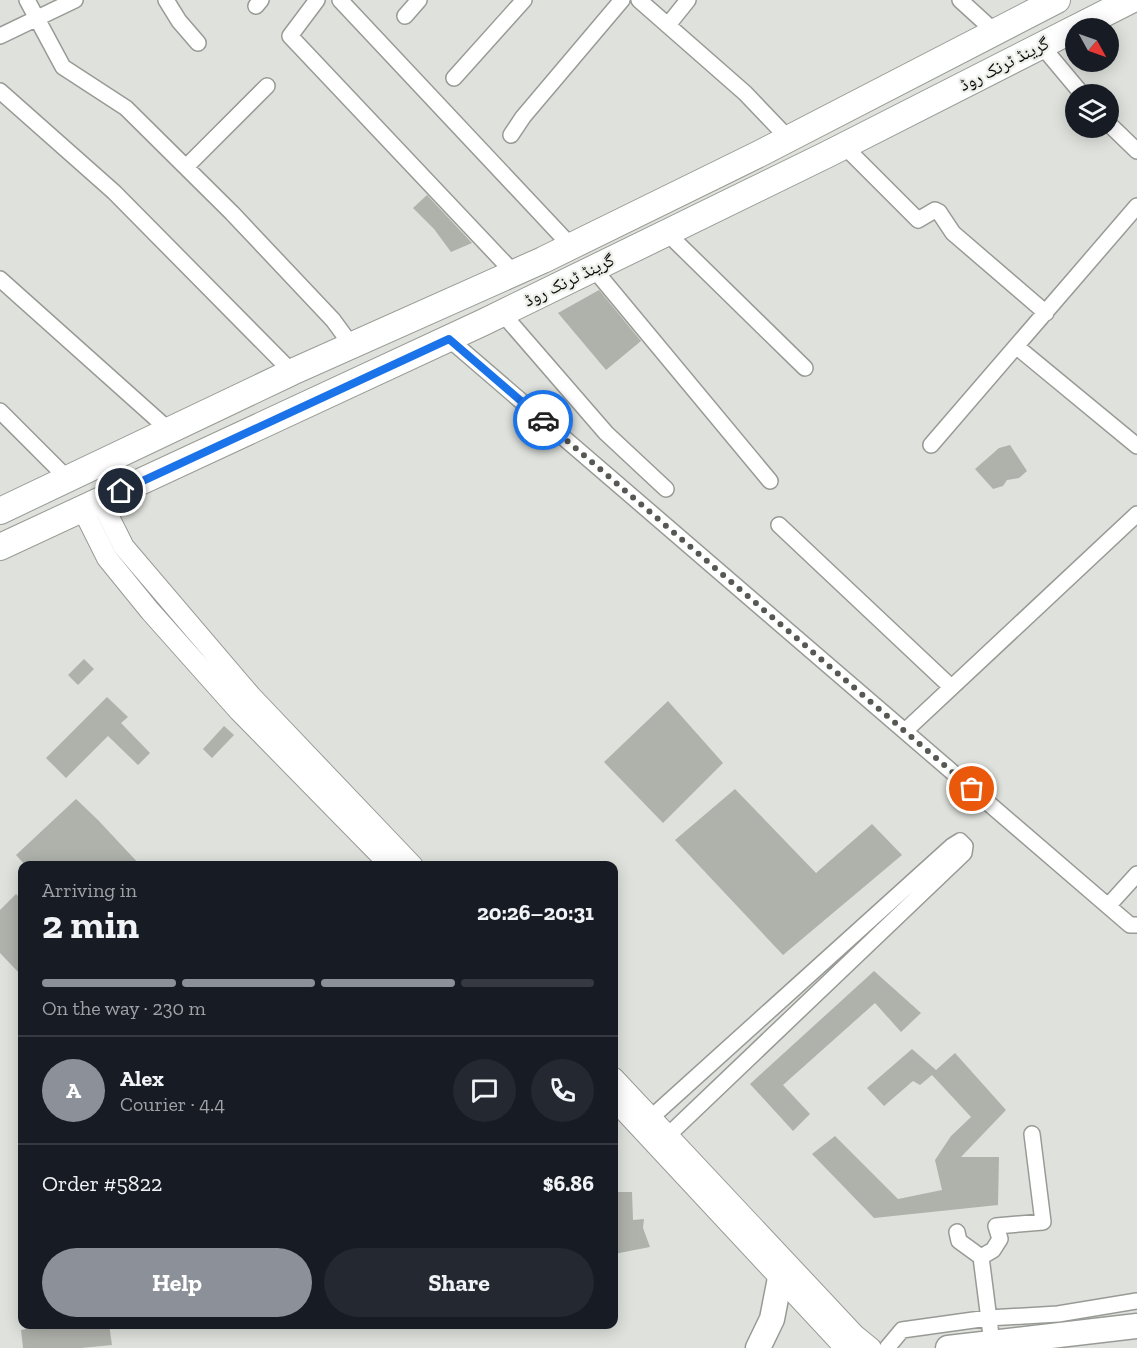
<!DOCTYPE html>
<html lang="en">
<head>
<meta charset="utf-8">
<style>
  body { margin:0; font-family:"Zilla Slab","Noto Naskh Arabic",serif; background:#242831; color:#f1f3f6; height:100vh; display:flex; flex-direction:column; font-size:22px; white-space:nowrap }
  * { box-sizing:border-box; margin:0 }
  p { font-size:20px; color:#9ea1a6 }
  .icon { flex:none; width:33px; height:33px; fill:none; stroke:currentColor; stroke-width:2; stroke-linecap:round; stroke-linejoin:round }
  .map { position:relative; flex:1; overflow:hidden }
  .panel { position:absolute; left:18px; top:861px; width:600px; height:468px; display:flex; flex-direction:column; background:#171b24; border-radius:12px; box-shadow:0 3px 15px #0003 }
  .panel>* { flex:none }
  .needle { width:39px; rotate:130deg }
  .tools { position:absolute; left:1065px; top:18px; display:grid; gap:12px }
  .tools a { display:grid; place-items:center; width:54px; height:54px; border-radius:50%; background:#171b24; box-shadow:0 3px 15px #0003; font-size:30px }
  .pin { position:absolute; display:grid; place-items:center; width:51px; height:51px; color:#fff; margin:-26px; border:3px solid #fff; border-radius:50%; box-shadow:0 2px 6px #0007 }
  .courier { position:absolute; display:grid; place-items:center; width:60px; height:60px; margin:-30px; border:4px solid #1a73e8; border-radius:50%; background:#fff; color:#222; box-shadow:0 2px 8px #0007 }
  .head em { font-style:normal; font-weight:800 }
  .head div { display:flex; flex-direction:column-reverse }
  .head { display:flex; align-items:center; justify-content:space-between; height:102px; padding:0 24px }
  h1 { font-size:39px; font-weight:800; line-height:45px }
  .bar { display:grid; grid-template-columns:repeat(4,1fr); gap:9px 6px; align-content:center; height:72px; padding:0 24px }
  .bar i { height:8px; border-radius:4px; background:#363941 }
  .bar .on { background:#8c9099 }
  .bar p { grid-column:span 4 }
  .line { display:flex; align-items:center; gap:15px; padding:0 24px; border-top:2px solid #363941 }
  .line div { flex:1 }
  .round { display:grid; place-items:center; flex:none; width:63px; height:63px; border-radius:32px; background:#242831 }
  .button { display:flex; gap:12px; margin-top:auto; padding:12px 24px }
  .button a { flex:1; height:69px; border-radius:36px; background:#8c9099; color:#fff; font-size:24px; font-weight:800; line-height:69px; text-align:center }
  .button a+a { background:#242831; color:#f1f3f6 }
  .map>svg:first-child { display:block }
  .building { fill:#afb1ab }
  .lines { fill:none; stroke-linecap:round; stroke-linejoin:round }
  .minor-casing { stroke:#989b95; stroke-width:18 }
  .tertiary-casing { stroke:#989b95; stroke-width:22 }
  .primary-casing { stroke:#989b95; stroke-width:27 }
  .trunk-casing { stroke:#989b95; stroke-width:28 }
  .minor { stroke:#fff; stroke-width:15 }
  .tertiary { stroke:#fff; stroke-width:20 }
  .primary { stroke:#fff; stroke-width:24 }
  .trunk { stroke:#fff; stroke-width:26 }
  .done { stroke:#565854; stroke-width:6; stroke-dasharray:0 10.8 }
  .route { stroke:#1a73e8; stroke-width:8 }
  .labels { text-anchor:middle; dominant-baseline:central; stroke-width:4.5; stroke-linejoin:round; paint-order:stroke }
  .street-label { font-size:18px; fill:#0c0d0b; stroke:#edefe9 }
</style>
</head>
<body>
<div class="map">
<svg width="1137" height="1348" viewBox="0 0 1137 1348">
  <rect width="100%" height="100%" fill="#dfe2dc"/>
  <path class="building" d="M 427,195 L 472,243 L 451,252 L 434,229 L 413,208 Z
    M 599,290 L 641,341 L 606,370 L 558,313 Z
    M 1010,445 L 1027,471 L 1019,478 L 1007,480 L 1003,486 L 993,489 L 975,469 L 999,448 Z
    M 84,659 L 94,669 L 78,685 L 68,675 Z
    M 107,697 L 128,717 L 121,723 L 150,753 L 138,765 L 108,736 L 66,778 L 46,758 Z
    M 668,701 L 723,763 L 663,823 L 604,762 Z
    M 224,726 L 234,735 L 212,758 L 203,749 Z
    M 735,789 L 816,873 L 872,824 L 902,855 L 783,955 L 675,840 Z
    M 76,799 L 98,820 L 141,866 L 26,866 L 16,855 Z
    M 16,894 L 22,900 L 22,976 L 0,953 L 0,910 Z
    M 874,971 L 921,1013 L 901,1032 L 875,1003 L 783,1085 L 810,1114 L 793,1131 L 750,1084 Z
    M 912,1049 L 936,1070 L 955,1053 L 1006,1110 L 961,1157 L 999,1157 L 998,1205 L 874,1218 L 812,1154 L 835,1136 L 898,1199 L 942,1190 L 935,1160 L 951,1136 L 971,1117 L 932,1075 L 920,1085 L 913,1081 L 884,1106 L 867,1088 Z
    M 614,1192 L 632,1192 L 633,1220 L 644,1219 L 643,1228 L 650,1247 L 614,1254 Z
    M 53,1324 L 109,1324 L 112,1345 L 81,1348 L 23,1348 L 21,1330 Z"/>
  <g class="lines">
    <defs>
      <path id="minor" d="M 27,0 L 63,67 L 126,108 L 232,213 L 333,320 L 352,346
        M 166,0 L 179,21 L 198,43
        M 317,0 L 290,36 L 514,273
        M 340,0 L 571,246
        M 639,0 L 745,93 L 788,138
        M 960,0 L 994,31
        M 256,6 L 261,0
        M 405,16 L 419,0
        M 668,25 L 688,0
        M 0,36 L 75,0
        M 1041,45 L 1082,94
        M 454,78 L 524,0
        M 0,91 L 114,192 L 292,372
        M 1108,123 L 1137,151
        M 511,135 L 523,117 L 622,0
        M 844,146 L 918,220 L 935,210 L 939,212 L 953,233 L 1046,313
        M 186,167 L 267,86
        M 666,232 L 805,368
        M 593,268 L 770,481
        M 0,279 L 170,431
        M 502,313 L 606,433 L 666,489
        M 449,339 L 1130,925 L 1137,925
        M 1017,347 L 1137,446
        M 0,411 L 68,479
        M 931,445 L 1137,206
        M 779,525 L 950,686
        M 905,731 L 1137,514
        M 1108,906 L 1137,874
        M 644,1124 L 952,846 L 960,841 L 965,846 L 964,853 L 660,1143
        M 957,1232 L 959,1241 L 981,1257
        M 992,1343 L 981,1257 L 993,1250 L 1000,1239 L 996,1226 L 1043,1222 L 1032,1134
        M 887,1348 L 902,1330 L 988,1318 L 1058,1314 L 1137,1301"/>
      <path id="tertiary" d="M 101,501 L 124,547 L 251,696 L 413,866
        M 82,508 L 107,558 L 150,611 L 239,711 L 391,866
        M 614,1078 L 855,1335 L 871,1348
        M 614,1100 L 845,1348"/>
      <path id="primary" d="M 758,1348 L 772,1319 L 780,1278
        M 948,1348 L 1137,1326"/>
      <path id="trunk" d="M 0,511 L 292,372 L 543,260 L 759,154 L 1057,0
        M 0,547 L 484,322 L 828,154 L 1131,0"/>
    </defs>
    <use href="#minor" class="minor-casing"/>
    <use href="#tertiary" class="tertiary-casing"/>
    <use href="#primary" class="primary-casing"/>
    <use href="#trunk" class="trunk-casing"/>
    <use href="#minor" class="minor"/>
    <use href="#tertiary" class="tertiary"/>
    <use href="#primary" class="primary"/>
    <use href="#trunk" class="trunk"/>
  </g>
  <g class="lines">
    <path class="done" d="M 543,420 L 972,789"/>
    <path class="route" d="M 121,491 L 449,339 L 543,420"/>
  </g>
  <g class="labels">
    <g class="street-label">
      <text transform="translate(1004 64) rotate(-27)">گرینڈ ٹرنک روڈ</text>
      <text transform="translate(569 280) rotate(-26)">گرینڈ ٹرنک روڈ</text>
    </g>
  </g>
</svg>
<div class="tools">
<a><svg class="needle" viewBox="-14 -14 28 28"><path d="M0-13l5 13h-10z" fill="#e53935"/><path d="M0 13l5-13h-10z" fill="#9ea1a6"/></svg></a>
<a><svg class="icon" aria-label="layers" viewBox="0 0 24 24"><path d="M12 4l9 5-9 5-9-5zM3 14l9 5 9-5"/></svg></a>
</div>
<div class="pin" style="left:972px;top:789px;background:#ea580c"><svg class="icon" aria-label="bag" viewBox="0 0 24 24"><path d="M5 8h14l-1 12H6zM9 8a3 3 0 0 1 6 0"/></svg></div>
<div class="pin" style="left:121px;top:491px;background:#1f2937"><svg class="icon" aria-label="home" viewBox="0 0 24 24"><path d="M3 11l9-7 9 7M6 9v11h12V9"/></svg></div>
<div class="courier" style="left:543px;top:420px"><svg class="icon" aria-label="car" viewBox="0 0 24 24"><path d="M5 17H2v-5l4-1 3-4h7l3 4 3 1v5h-3M9 17h6M6 11h13"/><circle cx="7" cy="17" r="2"/><circle cx="17" cy="17" r="2"/></svg></div>
<section class="panel">
<div class="head"><div><h1>2 min</h1><p>Arriving in</p></div><em>20:26–20:31</em></div>
<div class="bar"><i class="on"></i><i class="on"></i><i class="on"></i><i></i><p>On the way · 230 m</p></div>
<div class="line" style="height:108px"><b class="round" style="background:#8c9099;color:#fff">A</b><div><b>Alex</b><p>Courier · 4.4</p></div><a class="round"><svg class="icon" aria-label="chat" viewBox="0 0 24 24"><path d="M4 5h16v11H9l-5 4z"/></svg></a><a class="round"><svg class="icon" aria-label="phone" viewBox="0 0 24 24"><path d="M5 4h4l2 5-3 2q2 4 5 5l2-3 5 2v4C11 20 4 13 5 4z"/></svg></a></div>
<div class="line" style="height:78px"><div>Order #5822</div><b>$6.86</b></div>
<div class="button"><a>Help</a><a>Share</a></div>
</section>
</div>
</body>
</html>
